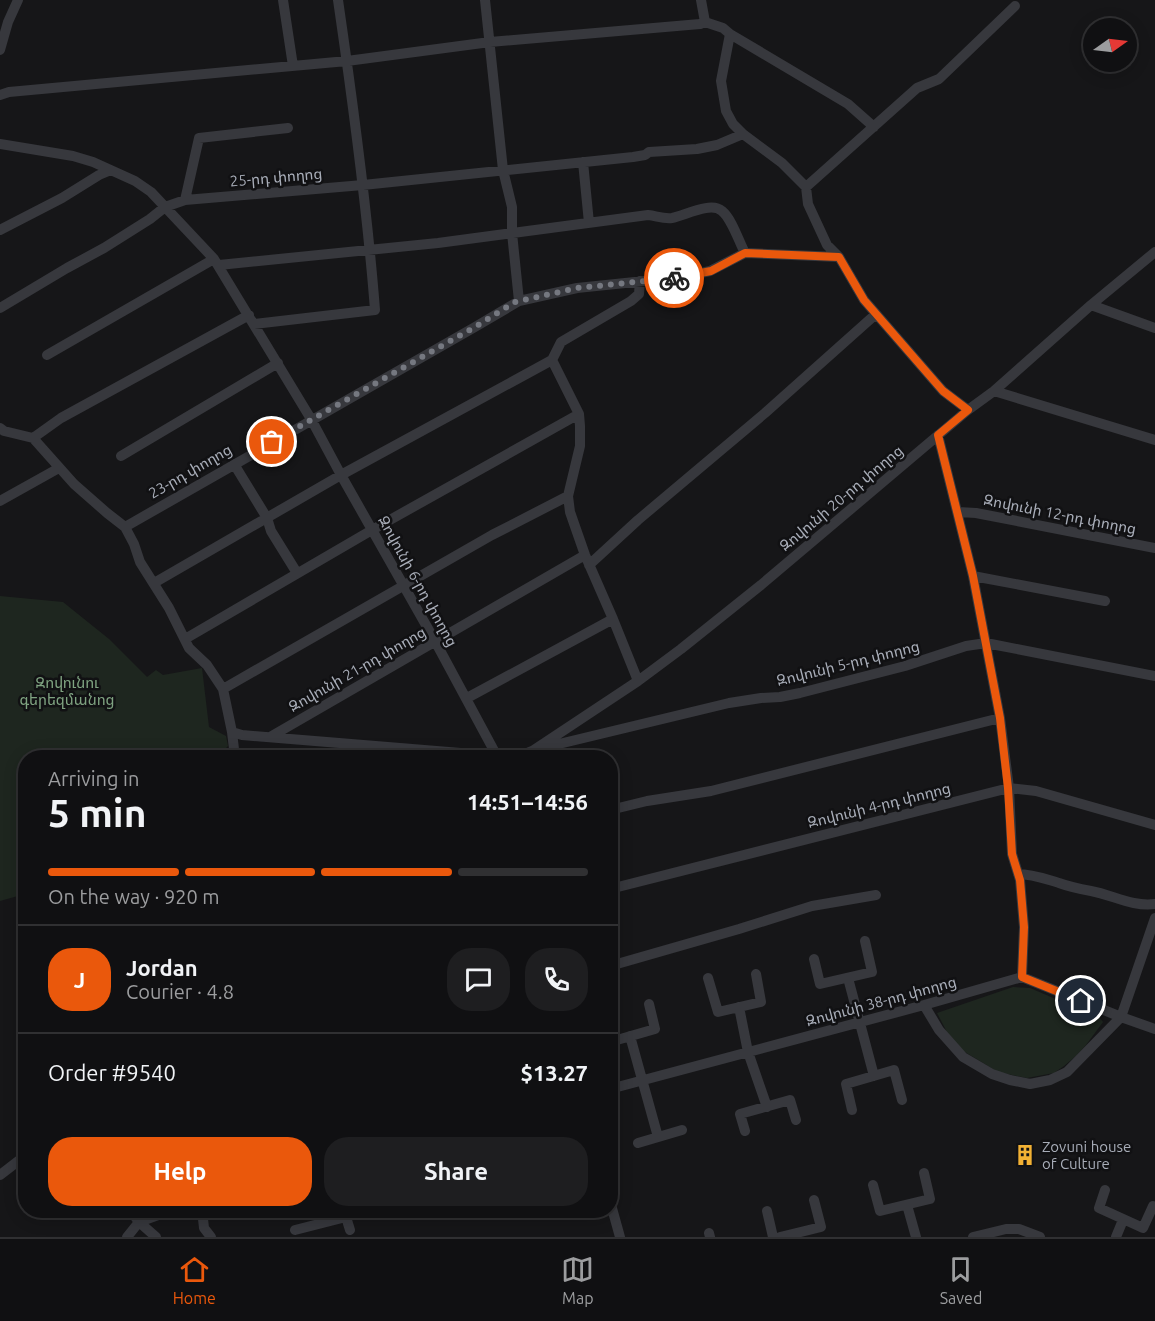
<!DOCTYPE html>
<html lang="en">
<head>
<meta charset="utf-8">
<style>
  body { margin:0; font-family:Ubuntu,"Noto Sans Armenian",sans-serif; background:#1e1e20; color:#f1f3f6; height:100vh; display:flex; flex-direction:column; font-size:22px; white-space:nowrap }
  * { box-sizing:border-box; margin:0 }
  p { font-size:20px; color:#9c9d9f }
  .icon { flex:none; width:33px; height:33px; fill:none; stroke:currentColor; stroke-width:2; stroke-linecap:round; stroke-linejoin:round }
  .map { position:relative; flex:1; overflow:hidden }
  .details { position:absolute; left:18px; top:750px; width:600px; height:468px; display:flex; flex-direction:column; background:#101012; border-radius:24px; box-shadow:0 3px 15px #0003,0 0 0 2px #303032 }
  .details>* { flex:none }
  .needle { width:39px; rotate:76deg }
  .buttons { position:absolute; left:1083px; top:18px; display:grid; gap:12px }
  .buttons a { display:grid; place-items:center; width:54px; height:54px; border-radius:50%; background:#101012; box-shadow:0 3px 15px #0003,0 0 0 2px #303032; font-size:30px }
  .pin { position:absolute; display:grid; place-items:center; width:51px; height:51px; color:#fff; margin:-26px; border:3px solid #fff; border-radius:50%; box-shadow:0 2px 6px #0007 }
  .courier { position:absolute; display:grid; place-items:center; width:60px; height:60px; margin:-30px; border:4px solid #ea580c; border-radius:50%; background:#fff; color:#222; box-shadow:0 2px 8px #0007 }
  .overview em { font-style:normal; font-weight:700 }
  .overview div { display:flex; flex-direction:column-reverse }
  .overview { display:flex; align-items:center; justify-content:space-between; height:102px; padding:0 30px }
  h1 { font-size:39px; font-weight:700; line-height:45px }
  .bar { display:grid; grid-template-columns:repeat(4,1fr); gap:9px 6px; align-content:center; height:72px; padding:0 30px }
  .bar i { height:8px; border-radius:4px; background:#303032 }
  .bar .selected { background:#ea580c }
  .bar p { grid-column:span 4 }
  .line { display:flex; align-items:center; gap:15px; padding:0 30px; border-top:2px solid #303032 }
  .line div { flex:1 }
  .round { display:grid; place-items:center; flex:none; width:63px; height:63px; border-radius:24px; background:#1e1e20 }
  .action { display:flex; gap:12px; margin-top:auto; padding:12px 30px }
  .action a { flex:1; height:69px; border-radius:24px; background:#ea580c; color:#fff; font-size:24px; font-weight:700; line-height:69px; text-align:center }
  .action a+a { background:#1e1e20; color:#f1f3f6 }
  .dock { display:flex; justify-content:space-around; align-items:center; height:84px; border-top:2px solid #303032; background:#101012; font-size:16px; color:#9c9d9f }
  .dock a { display:grid; justify-items:center; gap:3px }
  .dock .selected { color:#ea580c }
  .map>svg:first-child { display:block }
  .green { fill:#1e261f }
  .lines { fill:none; stroke-linecap:round; stroke-linejoin:round }
  .minor { stroke:#37383d; stroke-width:10 }
  .done { stroke:#757880; stroke-width:6; stroke-dasharray:0 10.8 }
  .route { stroke:#ea580c; stroke-width:8 }
  .labels { text-anchor:middle; dominant-baseline:central; stroke-width:5; stroke-linejoin:round; paint-order:stroke }
  .street-label { font-size:15px; fill:#a8adb8; stroke:#111113 }
  .park-label { font-size:15px; fill:#7fa381; stroke:#111113 }
  .poi-label { font-size:15px; fill:#a8adb8; stroke:#111113; text-anchor:start }
</style>
</head>
<body>
<div class="map">
<svg width="1155" height="1237" viewBox="0 0 1155 1237">
  <rect width="100%" height="100%" fill="#161618"/>
  <path class="green" d="M 0,596 L 63,602 L 109,639 L 147,677 L 156,670 L 163,675 L 202,668 L 209,727 L 226,736 L 228,746 L 218,757 L 26,758 L 25,894 L 0,901 Z
    M 1013,987 L 1030,988 L 1100,1018 L 1103,1022 L 1086,1045 L 1076,1056 L 1064,1066 L 1054,1073 L 1027,1078 L 998,1072 L 960,1049 L 948,1034 L 937,1013 Z"/>
  <g class="lines">
    <path class="minor" d="M 283,0 L 293,66
      M 485,0 L 503,170 L 512,207 L 512,233 L 519,301
      M 705,22 L 723,28 L 730,34 L 721,81 L 726,111 L 733,124 L 743,134 L 782,163 L 806,187 L 808,204 L 827,245 L 839,257 L 864,300 L 943,391 L 968,410
      M 730,34 L 848,104 L 874,127
      M 0,50 L 8,22 L 18,0
      M 0,95 L 9,92 L 347,61 L 490,42 L 700,24 L 705,22 L 701,0
      M 0,144 L 73,156 L 93,162 L 135,181 L 151,192 L 214,259 L 311,419 L 341,475 L 435,641 L 498,758
      M 583,162 L 589,223
      M 806,187 L 917,88 L 939,79 L 1015,6
      M 185,200 L 199,138 L 288,128
      M 0,230 L 62,198 L 99,175 L 111,170
      M 219,265 L 438,243 L 648,215 C 657,216 663,219 672,218 C 684,216 711,201 722,211 C 732,219 739,242 745,253
      M 1091,305 L 1155,328
      M 0,308 L 67,268 L 104,248 L 150,219 L 165,207 L 185,200 L 363,185 L 633,157 L 645,155 L 649,152 L 697,149 L 717,145 L 743,134
      M 254,324 L 375,310 C 367,206 353,103 338,0
      M 47,355 L 214,259
      M 994,391 L 1155,440
      M 0,428 L 4,431 L 33,438 L 61,418 L 249,315
      M 938,435 L 973,576 L 1000,718 L 1009,788 L 1012,854 L 1020,880 L 1024,927 L 1022,977
      M 33,438 L 74,484 L 107,513 L 125,527 L 134,544 L 140,562 L 169,608 L 189,648 L 207,665 L 223,689 L 492,535 L 568,496
      M 121,456 L 278,363
      M 234,464 L 267,518 L 271,531 L 297,573
      M 0,501 L 59,468
      M 958,512 L 976,513 L 1155,548
      M 125,527 L 475,327 L 519,301 L 577,288 L 683,277 L 710,271 L 745,253 L 839,257
      M 589,565 L 638,520 L 765,413 L 876,314
      M 973,576 L 1105,601
      M 154,583 L 341,475 L 552,360
      M 185,639 L 372,530 L 579,414
      M 638,681 L 613,619 L 585,555 L 570,512 L 568,496 L 580,446 L 580,426 L 579,414 L 552,360 L 561,342 L 631,301 L 639,294 L 640,281
      M 223,689 L 232,732 L 234,749 L 227,758
      M 467,698 L 613,619
      M 232,732 L 242,735 L 473,754 L 485,758
      M 270,737 L 585,555
      M 534,750 L 638,681 L 681,649 L 761,585 L 968,410 L 994,391 L 1091,305 L 1155,252
      M 515,758 L 534,750 L 729,703 L 761,698 L 780,697 L 800,693 L 905,666 L 966,646 L 986,643 L 1155,676
      M 610,810 L 647,801 L 711,791 L 1000,718
      M 1018,874 C 1033,874 1045,879 1059,883 C 1070,887 1080,889 1091,891 C 1113,895 1132,907 1155,904
      M 610,889 L 1009,788 L 1036,791 L 1155,825
      M 814,959 L 820,984 L 872,972 L 865,941
      M 610,966 L 739,929 L 812,906 L 876,895
      M 708,978 L 718,1012 L 761,1002 L 756,974
      M 848,978 L 874,1076
      M 924,1005 L 939,1030 L 963,1057 L 992,1074 L 1010,1080 L 1030,1084 L 1050,1080 L 1067,1072 L 1121,1017 L 1155,918
      M 739,1007 L 748,1052 L 767,1107
      M 630,1036 L 658,1137
      M 610,1042 L 655,1029 L 649,1004
      M 610,1089 L 924,1005 L 1022,977 L 1121,1017 L 1155,1029
      M 852,1110 L 846,1084 L 894,1070 L 902,1100
      M 745,1131 L 740,1114 L 790,1100 L 796,1120
      M 638,1143 L 682,1130
      M 0,1175 L 26,1155
      M 873,1185 L 880,1211 L 930,1199 L 924,1173
      M 1105,1190 L 1099,1208 L 1143,1228 L 1153,1206
      M 610,1201 L 620,1237
      M 907,1205 L 916,1237
      M 130,1210 L 139,1222 L 156,1237
      M 202,1210 L 204,1228 L 211,1237
      M 405,1210 L 406,1215
      M 767,1211 L 773,1237
      M 295,1230 L 346,1217 L 350,1230
      M 709,1233 L 710,1237
      M 127,1237 L 139,1222 L 172,1210
      M 780,1237 L 821,1227 L 814,1200
      M 973,1237 L 1006,1229 L 1019,1229 L 1040,1237
      M 1116,1237 L 1123,1220"/>
  </g>
  <g class="lines">
    <path class="done" d="M 272,442 L 475,327 L 515,302 L 577,288 L 674,278"/>
    <path class="route" d="M 674,278 L 711,271 L 745,253 L 839,257 L 864,300 L 943,391 L 968,410 L 938,435 L 973,576 L 1000,718 L 1008,788 L 1012,854 L 1020,880 L 1024,927 L 1022,977 L 1081,1001"/>
  </g>
  <defs>
    <symbol id="building-bare" viewBox="-9 -9 18 18"><path d="M-4-6H4V6H1V3H-1V6H-4ZM-2.5-4.3h1.7v1.8h-1.7ZM.8-4.3h1.7v1.8H.8ZM-2.5-1h1.7V.8h-1.7ZM.8-1h1.7V.8H.8Z" fill="#f2b134" stroke="#111113" stroke-width="2.5" paint-order="stroke"/></symbol>
  </defs>
  <g fill-rule="evenodd">
    <use href="#building-bare" x="1010" y="1140" width="30" height="30"/>
  </g>
  <g class="labels">
    <g class="street-label">
      <text transform="translate(276 177) rotate(-5)">25-րդ փողոց</text>
      <text transform="translate(190 471) rotate(-30)">23-րդ փողոց</text>
      <text transform="translate(841 498) rotate(-40)">Զովունի 20-րդ փողոց</text>
      <text transform="translate(1060 514) rotate(11)">Զովունի 12-րդ փողոց</text>
      <text transform="translate(418 581) rotate(61)">Զովունի 6-րդ փողոց</text>
      <text transform="translate(848 663) rotate(-14)">Զովունի 5-րդ փողոց</text>
      <text transform="translate(357 669) rotate(-30)">Զովունի 21-րդ փողոց</text>
      <text transform="translate(879 805) rotate(-14)">Զովունի 4-րդ փողոց</text>
      <text transform="translate(881 1001) rotate(-15)">Զովունի 38-րդ փողոց</text>
    </g>
    <g class="park-label">
      <text x="67" y="682">Զովունու<tspan x="67" dy="17">գերեզմանոց</tspan></text>
    </g>
    <g class="poi-label">
      <text x="1042" y="1146">Zovuni house<tspan x="1042" dy="17">of Culture</tspan></text>
    </g>
  </g>
</svg>
<div class="buttons">
<a><svg class="needle" viewBox="-14 -14 28 28"><path d="M0-13l5 13h-10z" fill="#e53935"/><path d="M0 13l5-13h-10z" fill="#9c9d9f"/></svg></a>
</div>
<div class="pin" style="left:272px;top:442px;background:#ea580c"><svg class="icon" aria-label="bag" viewBox="0 0 24 24"><path d="M5 8h14l-1 12H6zM9 8a3 3 0 0 1 6 0"/></svg></div>
<div class="pin" style="left:1081px;top:1001px;background:#1f2937"><svg class="icon" aria-label="home" viewBox="0 0 24 24"><path d="M3 11l9-7 9 7M6 9v11h12V9"/></svg></div>
<div class="courier" style="left:674px;top:278px"><svg class="icon" aria-label="bike" viewBox="0 0 24 24"><circle cx="6" cy="16" r="4"/><circle cx="18" cy="16" r="4"/><path d="M6 16l4-8h5l3 8M10 8l3 8H6M13 5h3"/></svg></div>
<section class="details">
<div class="overview"><div><h1>5 min</h1><p>Arriving in</p></div><em>14:51–14:56</em></div>
<div class="bar"><i class="selected"></i><i class="selected"></i><i class="selected"></i><i></i><p>On the way · 920 m</p></div>
<div class="line" style="height:108px"><b class="round" style="background:#ea580c;color:#fff">J</b><div><b>Jordan</b><p>Courier · 4.8</p></div><a class="round"><svg class="icon" aria-label="chat" viewBox="0 0 24 24"><path d="M4 5h16v11H9l-5 4z"/></svg></a><a class="round"><svg class="icon" aria-label="phone" viewBox="0 0 24 24"><path d="M5 4h4l2 5-3 2q2 4 5 5l2-3 5 2v4C11 20 4 13 5 4z"/></svg></a></div>
<div class="line" style="height:78px"><div>Order #9540</div><b>$13.27</b></div>
<div class="action"><a>Help</a><a>Share</a></div>
</section>
</div>
<nav class="dock">
<a class="selected"><svg class="icon" aria-label="home" viewBox="0 0 24 24"><path d="M3 11l9-7 9 7M6 9v11h12V9"/></svg>Home</a>
<a><svg class="icon" aria-label="map" viewBox="0 0 24 24"><path d="M3 6l6-2 6 2 6-2v14l-6 2-6-2-6 2zM9 4v14M15 6v14"/></svg>Map</a>
<a><svg class="icon" aria-label="saved" viewBox="0 0 24 24"><path d="M7 4h10v16l-5-4-5 4z"/></svg>Saved</a>
</nav>
</body>
</html>
